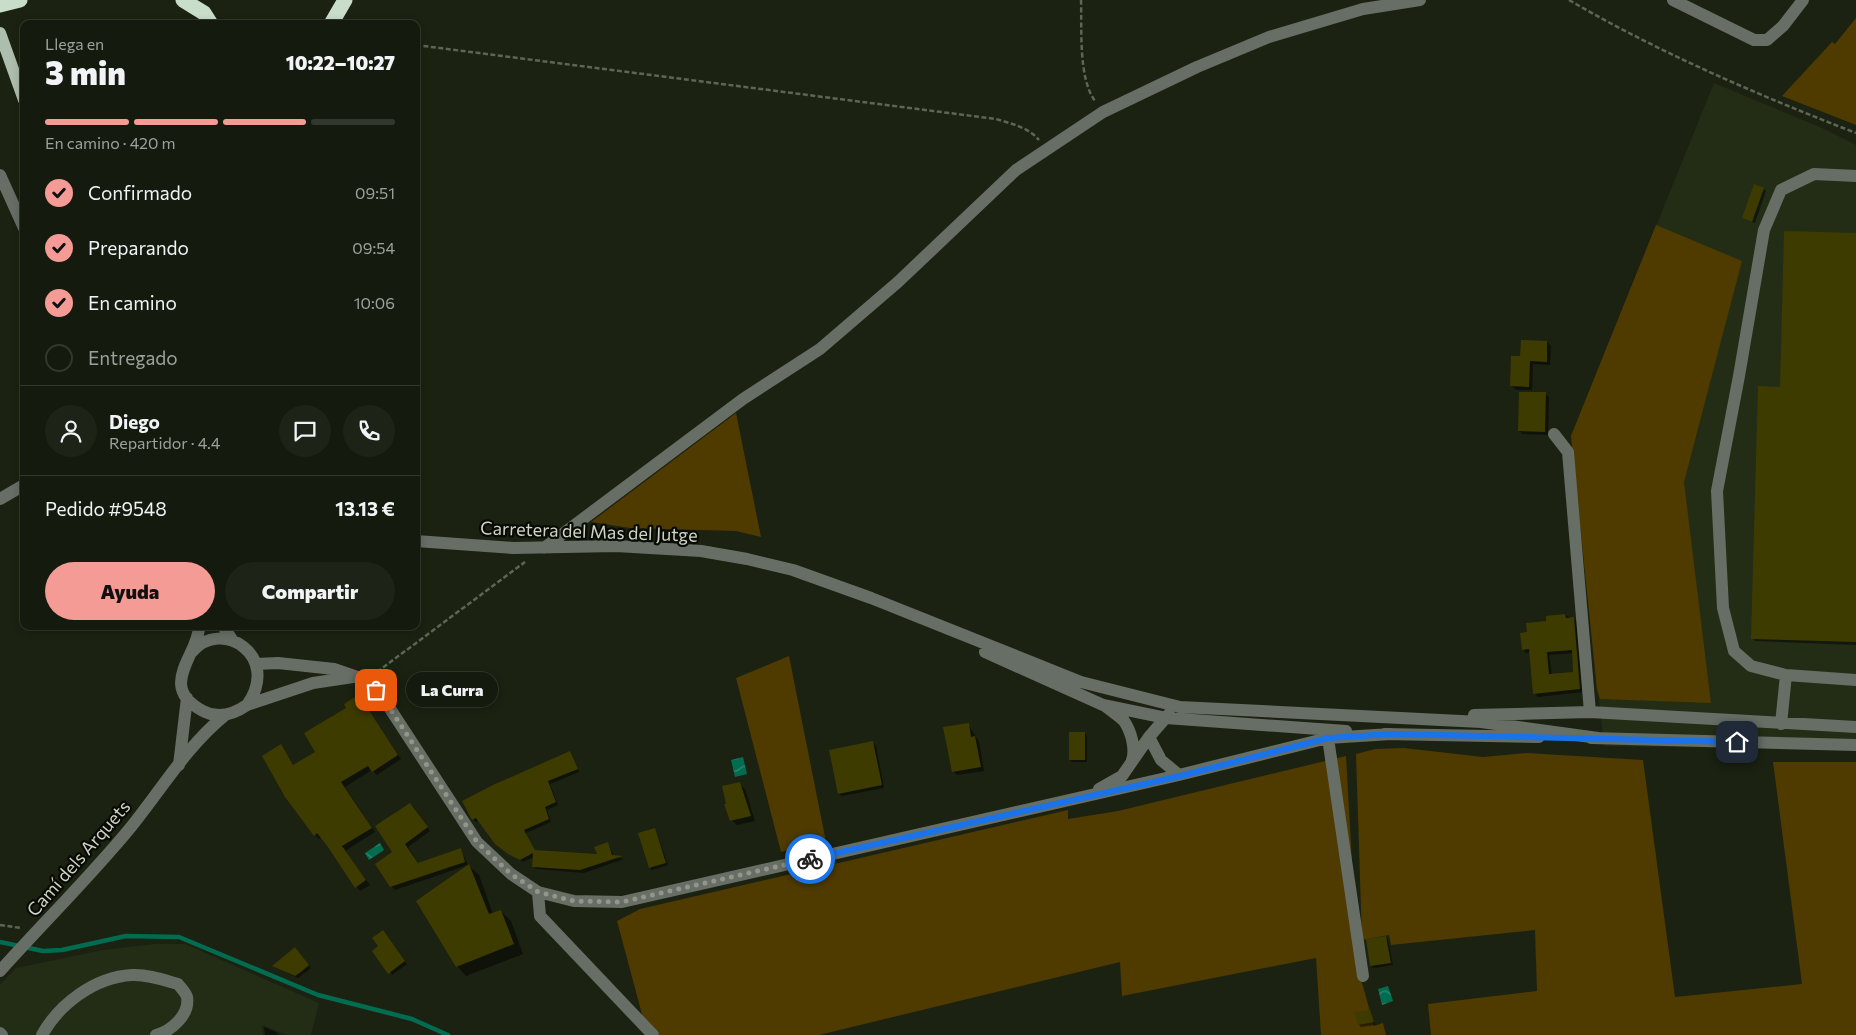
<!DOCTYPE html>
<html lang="es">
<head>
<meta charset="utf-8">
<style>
  body { margin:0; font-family:Commissioner,sans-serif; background:#1d2316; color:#f1f3f6; height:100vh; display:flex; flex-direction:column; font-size:19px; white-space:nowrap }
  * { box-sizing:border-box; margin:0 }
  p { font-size:16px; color:#9da19d }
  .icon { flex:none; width:28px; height:28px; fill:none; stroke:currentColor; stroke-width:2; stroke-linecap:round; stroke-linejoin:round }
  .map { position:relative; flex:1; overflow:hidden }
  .drawer { position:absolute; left:20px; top:20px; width:400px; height:610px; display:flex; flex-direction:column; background:#141a0d; border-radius:10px; box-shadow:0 2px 8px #0003,0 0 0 1px #33382e }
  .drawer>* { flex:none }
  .pin { position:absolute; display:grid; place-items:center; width:42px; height:42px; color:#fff; margin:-21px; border-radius:10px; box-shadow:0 2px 8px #0006 }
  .courier { position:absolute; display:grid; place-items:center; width:50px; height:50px; margin:-25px; border:4px solid #1a73e8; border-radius:50%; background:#fff; color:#222; box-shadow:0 1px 6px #0007 }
  .bubble { position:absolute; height:35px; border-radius:18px; background:#141a0d; box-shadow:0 2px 8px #0003,0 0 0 1px #33382e; font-size:16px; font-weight:800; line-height:35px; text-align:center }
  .summary em { font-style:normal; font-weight:800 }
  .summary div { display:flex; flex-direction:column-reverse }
  .summary { display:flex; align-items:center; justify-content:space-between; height:85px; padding:0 25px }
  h1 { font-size:32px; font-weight:800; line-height:38px }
  .bar { display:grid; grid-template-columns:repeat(4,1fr); gap:8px 5px; align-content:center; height:60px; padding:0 25px }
  .bar i { height:6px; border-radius:4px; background:#33382e }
  .bar .current { background:#f59b96 }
  .bar p { grid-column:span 4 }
  .line { display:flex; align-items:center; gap:12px; padding:0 25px; border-top:1px solid #33382e }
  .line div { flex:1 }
  .round { display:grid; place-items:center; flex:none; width:52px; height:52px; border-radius:26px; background:#1d2316 }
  ol { padding:0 25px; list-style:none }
  li { display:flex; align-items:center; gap:15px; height:55px }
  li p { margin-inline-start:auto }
  li .icon { padding:5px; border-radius:50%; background:#f59b96; color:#111; stroke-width:4 }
  li:last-child { color:#9da19d }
  li i { width:28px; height:28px; border:2px solid #33382e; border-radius:50% }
  .primary-button { display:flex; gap:10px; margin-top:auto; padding:10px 25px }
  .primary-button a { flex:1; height:58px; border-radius:30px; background:#f59b96; color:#111; font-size:20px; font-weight:800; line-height:58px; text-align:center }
  .primary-button a+a { background:#1d2316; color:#f1f3f6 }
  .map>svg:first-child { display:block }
  .built { fill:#232d15 }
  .grass { fill:#4f3a00 }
  .water { fill:url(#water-waves) }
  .shadow { fill:#0007; fill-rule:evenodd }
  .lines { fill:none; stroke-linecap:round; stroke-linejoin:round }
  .stream { stroke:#026c51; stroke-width:4.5 }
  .building { fill:#3e3b00; fill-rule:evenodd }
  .path { stroke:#5e6555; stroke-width:2.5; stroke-dasharray:5 2.5; stroke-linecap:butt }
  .minor { stroke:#666e66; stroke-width:12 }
  .major { stroke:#adbdae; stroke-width:12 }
  .highway { stroke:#c9ddcb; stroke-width:15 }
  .done { stroke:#909688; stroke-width:5; stroke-dasharray:0 9 }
  .route { stroke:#1a73e8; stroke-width:6 }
  .labels { text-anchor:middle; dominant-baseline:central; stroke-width:4.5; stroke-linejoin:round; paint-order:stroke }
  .street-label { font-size:18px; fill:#cfd4c8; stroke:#080b04 }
</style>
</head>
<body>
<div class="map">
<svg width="1856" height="1035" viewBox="0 0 1856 1035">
  <defs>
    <pattern id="water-waves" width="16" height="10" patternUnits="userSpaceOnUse" patternTransform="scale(1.25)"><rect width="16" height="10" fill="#026c51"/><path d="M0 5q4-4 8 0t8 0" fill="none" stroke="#328770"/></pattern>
  </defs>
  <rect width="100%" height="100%" fill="#1b2211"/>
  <path class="built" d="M 1714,83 L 1822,128 L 1856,145 L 1856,750 L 1604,746 L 1571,436 Z
    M 155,944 L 185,944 L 319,1003 L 311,1035 L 287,1035 L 262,1025 L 263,1035 L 0,1035 L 0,985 L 16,968 L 103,950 Z"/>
  <path class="grass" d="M 1856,18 L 1856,125 L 1782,96 L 1832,42 L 1835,44 Z
    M 1656,225 L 1742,261 L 1684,482 L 1711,703 L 1600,699 L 1597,690 L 1571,436 Z
    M 736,413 L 761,537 L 736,531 L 630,528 L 591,522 Z
    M 789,656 L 826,842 L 781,852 L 736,678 Z
    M 1404,748 L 1483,757 L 1527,753 L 1643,760 L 1675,997 L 1802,984 L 1773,762 L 1856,762 L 1856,1035 L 1431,1035 L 1428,1004 L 1537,991 L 1535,930 L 1391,945 L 1389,935 L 1362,940 L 1356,754 L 1375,749 Z
    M 1346,756 L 1358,968 L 1374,1026 L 1383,1023 L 1386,1035 L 1321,1035 L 1316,958 L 1122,996 L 1120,962 L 819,1035 L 659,1035 L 643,1018 L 617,921 L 640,909 L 1068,810 L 1068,819 L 1118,811 Z"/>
  <path class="water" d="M 743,757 L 747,774 L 735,777 L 731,760 Z
    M 380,843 L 384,850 L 369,860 L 365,853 Z
    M 1388,986 L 1393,1001 L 1382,1005 L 1378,989 Z"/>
  <path class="shadow" d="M 1764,189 L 1766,191 L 1755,223 L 1746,220 L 1743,218 Z
    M 1856,234 L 1856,645 L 1755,641 L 1753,639 L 1781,388 Z
    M 1547,342 L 1551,346 L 1550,365 L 1533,364 L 1532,390 L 1516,390 L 1512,386 L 1522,358 Z
    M 1545,394 L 1549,397 L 1548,435 L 1523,434 L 1519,431 Z
    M 1565,615 L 1577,621 L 1583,692 L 1538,697 L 1535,693 L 1531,652 L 1526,653 L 1523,650 L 1547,622 ZM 1573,653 L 1575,674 L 1552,675 L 1549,655 Z
    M 360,704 L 366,707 L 401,759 L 377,775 L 372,770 L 345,787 L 375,832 L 345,851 L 370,885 L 360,891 L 322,837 L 319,839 L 315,835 L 281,746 L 294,766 L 317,753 Z
    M 968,724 L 979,742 L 984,771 L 957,775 L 953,771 Z
    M 1084,733 L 1087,736 L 1087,762 L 1072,762 L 1070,759 Z
    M 873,743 L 876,746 L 884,788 L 842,796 L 839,794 Z
    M 570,752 L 579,772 L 550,784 L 558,805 L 547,810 L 551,822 L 526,833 L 535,851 L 598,856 L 608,844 L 614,856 L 624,859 L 584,873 L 536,869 L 533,866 L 534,857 L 523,862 L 500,846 L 479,820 L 476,822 L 473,819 Z
    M 739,784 L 745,789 L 755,821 L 737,825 L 731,820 Z
    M 412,805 L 430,831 L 408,847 L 419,864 L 461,850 L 468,865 L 395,890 L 391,886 L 394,853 L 377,826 Z
    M 655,829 L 668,865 L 652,870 L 650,868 Z
    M 469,866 L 479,875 L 493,914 L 501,911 L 511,921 L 523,954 L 466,976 L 457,966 Z
    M 386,935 L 407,964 L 392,975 L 380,947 Z
    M 1386,937 L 1388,940 L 1393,965 L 1374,968 L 1371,966 Z
    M 298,951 L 311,968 L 298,978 L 273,966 Z
    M 1369,1011 L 1375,1025 L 1361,1027 L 1359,1025 Z
    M 264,1027 L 276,1032 L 279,1035 L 265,1035 Z"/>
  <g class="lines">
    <path class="stream" d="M 0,942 L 43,951 L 62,950 L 126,936 L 179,937 L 318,995 L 412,1019 L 448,1035"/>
  </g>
  <path class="building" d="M 1754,184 L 1764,188 L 1752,222 L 1742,218 Z
    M 1784,231 L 1856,233 L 1856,642 L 1751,639 L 1758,386 L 1780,387 Z
    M 1521,340 L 1547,341 L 1547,362 L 1530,361 L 1529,387 L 1510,386 L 1511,356 L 1520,356 Z
    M 1519,392 L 1546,392 L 1545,432 L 1518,431 Z
    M 1565,614 L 1566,618 L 1574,617 L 1580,689 L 1533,694 L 1529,649 L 1522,650 L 1520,633 L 1527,632 L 1526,623 L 1546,621 L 1546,616 ZM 1572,650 L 1573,672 L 1549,674 L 1547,652 Z
    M 355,697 L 360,703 L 363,701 L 398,755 L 372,772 L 368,766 L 341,782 L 372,828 L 342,846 L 366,880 L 355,888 L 328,847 L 317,833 L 314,836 L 285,797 L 262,756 L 281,744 L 293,765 L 315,752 L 304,733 L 346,708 L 344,704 Z
    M 969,723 L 971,737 L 975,736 L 981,767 L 952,772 L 943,727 Z
    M 1069,732 L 1085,732 L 1085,760 L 1069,760 Z
    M 873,741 L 882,785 L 838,794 L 829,750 Z
    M 570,751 L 578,769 L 548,781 L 556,802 L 545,807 L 549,819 L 524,830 L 535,850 L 597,854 L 594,847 L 608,842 L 612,855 L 623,856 L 580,870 L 532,867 L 533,853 L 520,860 L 508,854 L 495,844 L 476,818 L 472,820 L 462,801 L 493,785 Z
    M 740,782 L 751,816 L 730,821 L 724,804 L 726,804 L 722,786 Z
    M 410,803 L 428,827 L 405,844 L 418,863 L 461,848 L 465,862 L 390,887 L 375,864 L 392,852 L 375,826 Z
    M 655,828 L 666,863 L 649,868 L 638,833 Z
    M 469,864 L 489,914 L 501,910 L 514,944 L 456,967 L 416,901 Z
    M 383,930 L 405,961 L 388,974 L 372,951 L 378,946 L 372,938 Z
    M 1386,936 L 1391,963 L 1370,966 L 1366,939 Z
    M 295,947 L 309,965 L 301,972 L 295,976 L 272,966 Z
    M 1370,1010 L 1374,1022 L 1358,1025 L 1355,1012 Z"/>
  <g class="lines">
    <path class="path" d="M 1081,0 C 1082,28 1078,78 1095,101
      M 1569,0 C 1660,53 1758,95 1856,133
      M 416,45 L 996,119 C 1012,124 1028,127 1039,140
      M 377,672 L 525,562
      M 0,925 L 21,928"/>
    <path class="minor" d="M 1673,0 L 1754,40 L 1767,40 L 1783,26 L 1803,0
      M 0,175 L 24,228
      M 1856,176 L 1814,174 L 1781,190 L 1764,230 L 1739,376 L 1717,491 L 1723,608 L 1734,651 L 1751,666 L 1786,675 L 1856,680
      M 1554,434 L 1568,452 L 1590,712
      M 0,499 L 24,485
      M 416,541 L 513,548 L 616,546 L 701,551 L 747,559 L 793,570 L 871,598 L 1081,682 L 1180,707 L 1481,722 L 1598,738
      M 544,548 L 743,399 L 820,349 L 898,282 L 1016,170 L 1103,112 L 1197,67 L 1269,37 L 1363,9 L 1420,0
      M 199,626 C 199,655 156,686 203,711 C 218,719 234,714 247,705 L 313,683 L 353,677
      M 223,626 L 233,641
      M 192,652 C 221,617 282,656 247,705
      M 985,652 L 1103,705 L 1166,718 L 1346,731
      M 256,664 L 278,663 L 334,669 L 366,680 L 385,701 L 477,842 L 511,874 L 538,892 L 574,901 L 622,902 L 1179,775 L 1328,738 L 1391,734
      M 1105,706 C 1111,711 1119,716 1124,721 C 1131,731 1136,749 1132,760
      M 1474,715 L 1590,712 L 1856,727
      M 1781,724 L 1786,675
      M 1384,734 L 1539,737
      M 1149,737 L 1161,760 L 1179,775
      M 1328,738 L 1363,976
      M 1591,738 L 1856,745
      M 179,765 L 187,698
      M 1099,789 L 1122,776 L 1149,737 L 1169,714
      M 538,892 L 540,916 L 653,1035
      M 0,971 C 43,923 90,877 131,827 C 161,790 187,746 224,716
      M 0,1033 L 2,1035
      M 42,1035 C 59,1004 95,977 132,975 C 147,974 164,980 178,984 C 181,988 186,993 187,997 C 190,1015 171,1031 156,1035"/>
    <path class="major" d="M 0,33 L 24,100"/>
    <path class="highway" d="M 183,0 L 204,13 L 211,24
      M 0,5 L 20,0
      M 331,24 L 345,0"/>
  </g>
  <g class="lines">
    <path class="done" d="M 376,690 L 385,701 L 477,842 L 511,874 L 538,892 L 574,901 L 622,902 L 810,859"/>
    <path class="route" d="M 810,859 L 1180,776 L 1328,738 L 1391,734 L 1737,742"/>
  </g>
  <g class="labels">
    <g class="street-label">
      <text transform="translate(589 531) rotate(2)">Carretera del Mas del Jutge</text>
      <text transform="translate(78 858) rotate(-49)">Camí dels Arquets</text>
    </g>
  </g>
</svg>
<div class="pin" style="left:376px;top:690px;background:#ea580c"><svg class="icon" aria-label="bag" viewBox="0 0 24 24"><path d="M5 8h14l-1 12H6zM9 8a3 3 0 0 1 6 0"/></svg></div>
<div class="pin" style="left:1737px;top:742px;background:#1f2937"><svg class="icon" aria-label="home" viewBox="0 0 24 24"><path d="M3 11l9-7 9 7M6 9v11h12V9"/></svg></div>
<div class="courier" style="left:810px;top:859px"><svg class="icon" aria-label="bike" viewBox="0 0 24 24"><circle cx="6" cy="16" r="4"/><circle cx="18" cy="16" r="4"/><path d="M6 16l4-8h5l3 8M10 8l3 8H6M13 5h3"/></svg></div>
<div class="bubble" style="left:406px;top:672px;width:92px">La Curra</div>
<section class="drawer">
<div class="summary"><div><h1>3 min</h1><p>Llega en</p></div><em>10:22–10:27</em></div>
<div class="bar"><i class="current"></i><i class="current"></i><i class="current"></i><i></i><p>En camino · 420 m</p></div>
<ol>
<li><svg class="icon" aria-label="check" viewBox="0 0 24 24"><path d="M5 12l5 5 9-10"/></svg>Confirmado<p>09:51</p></li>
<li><svg class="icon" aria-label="check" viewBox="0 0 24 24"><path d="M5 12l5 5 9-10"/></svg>Preparando<p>09:54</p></li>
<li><svg class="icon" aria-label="check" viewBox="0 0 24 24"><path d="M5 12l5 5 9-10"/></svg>En camino<p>10:06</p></li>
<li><i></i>Entregado</li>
</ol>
<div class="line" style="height:90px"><a class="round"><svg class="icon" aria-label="person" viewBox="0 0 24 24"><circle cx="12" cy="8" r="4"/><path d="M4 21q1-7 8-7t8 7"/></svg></a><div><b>Diego</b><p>Repartidor · 4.4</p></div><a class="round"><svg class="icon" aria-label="chat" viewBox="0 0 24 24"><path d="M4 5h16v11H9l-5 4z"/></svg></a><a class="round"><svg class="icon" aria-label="phone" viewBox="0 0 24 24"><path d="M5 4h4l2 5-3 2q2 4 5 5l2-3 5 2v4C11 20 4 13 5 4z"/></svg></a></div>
<div class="line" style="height:65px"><div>Pedido #9548</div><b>13.13 €</b></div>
<div class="primary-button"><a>Ayuda</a><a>Compartir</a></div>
</section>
</div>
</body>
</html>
